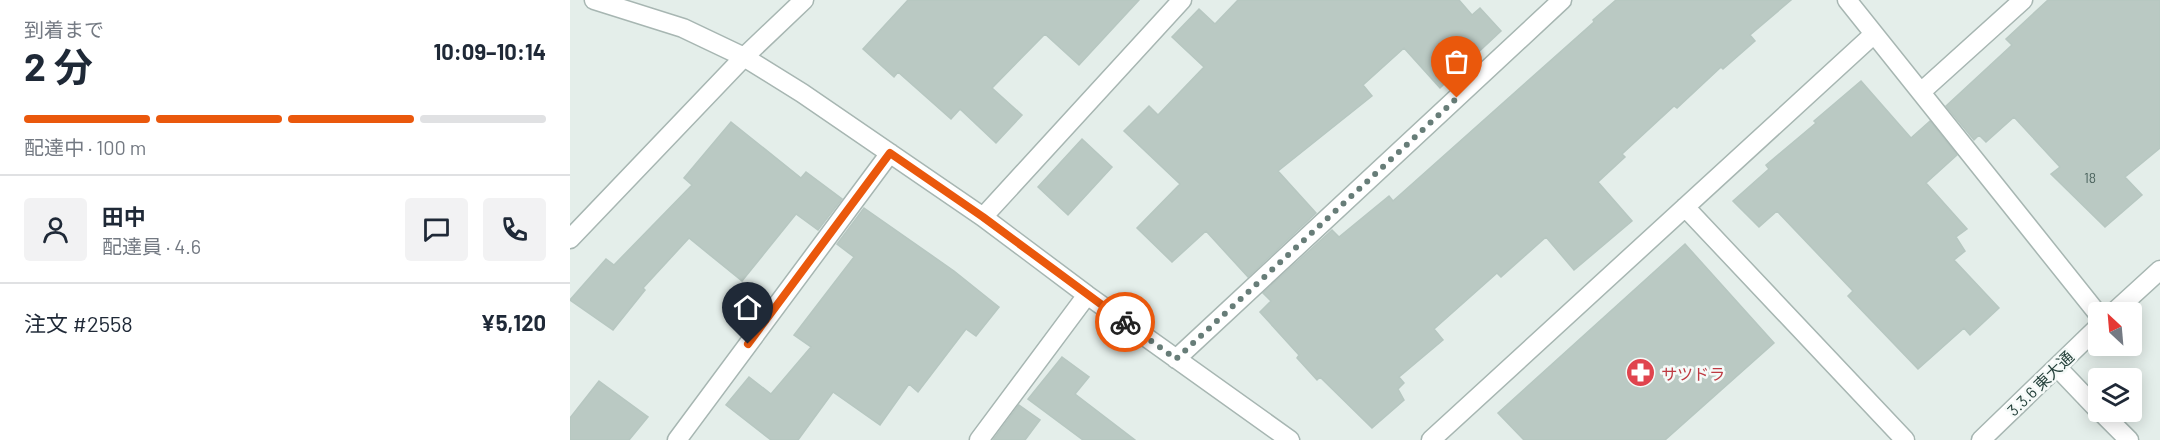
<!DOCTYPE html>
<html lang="ja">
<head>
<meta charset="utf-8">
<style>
  body { margin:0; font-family:Barlow,"Noto Sans JP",sans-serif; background:#f2f2f3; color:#1f2937; height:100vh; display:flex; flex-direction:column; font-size:22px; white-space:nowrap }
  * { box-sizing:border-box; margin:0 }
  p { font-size:20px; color:#747a83 }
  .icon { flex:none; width:33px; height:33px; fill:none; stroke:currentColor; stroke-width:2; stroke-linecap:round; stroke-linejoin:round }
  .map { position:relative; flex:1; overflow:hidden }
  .side { display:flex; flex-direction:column; background:#fff; width:570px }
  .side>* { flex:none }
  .needle { width:39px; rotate:334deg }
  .tools { position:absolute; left:1518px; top:302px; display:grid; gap:12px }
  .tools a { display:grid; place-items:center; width:54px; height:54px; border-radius:6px; background:#fff; box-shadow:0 3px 15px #0003; font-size:30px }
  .pin { position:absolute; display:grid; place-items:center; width:51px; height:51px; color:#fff; margin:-62px -26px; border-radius:50% 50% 50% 0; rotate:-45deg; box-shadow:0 0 6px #0007 }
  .pin .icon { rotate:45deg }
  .courier { position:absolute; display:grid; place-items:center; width:60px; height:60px; margin:-30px; border:4px solid #ea580c; border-radius:50%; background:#fff; color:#222; box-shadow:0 2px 8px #0007 }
  .headline em { font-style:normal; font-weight:700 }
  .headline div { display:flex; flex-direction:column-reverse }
  .headline { display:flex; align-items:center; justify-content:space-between; height:102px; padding:0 24px }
  h1 { font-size:39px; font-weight:700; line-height:45px }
  .bar { display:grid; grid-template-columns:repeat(4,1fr); gap:9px 6px; align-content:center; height:72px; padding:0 24px }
  .bar i { height:8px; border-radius:4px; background:#e0e1e3 }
  .bar .on { background:#ea580c }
  .bar p { grid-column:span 4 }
  .line { display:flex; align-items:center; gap:15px; padding:0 24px; border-top:2px solid #e0e1e3 }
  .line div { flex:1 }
  .round { display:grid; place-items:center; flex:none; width:63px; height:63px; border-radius:6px; background:#f2f2f3 }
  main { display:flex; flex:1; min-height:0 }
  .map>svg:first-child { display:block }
  .building { fill:#bac9c3; stroke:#b7c7c1; stroke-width:1.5 }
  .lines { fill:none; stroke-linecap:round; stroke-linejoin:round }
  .minor-casing { stroke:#a7b6b2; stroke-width:21 }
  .minor { stroke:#fff; stroke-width:18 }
  .done { stroke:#677d78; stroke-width:6; stroke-dasharray:0 10.8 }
  .route { stroke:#ea580c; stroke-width:8 }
  .labels { text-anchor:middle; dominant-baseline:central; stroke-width:5; stroke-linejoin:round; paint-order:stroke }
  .number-label { font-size:14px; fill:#4a625c }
  .health-label { font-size:16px; fill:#be3a42; stroke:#f5faf8; text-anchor:start }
  .street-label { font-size:16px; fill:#24403a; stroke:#f5faf8 }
</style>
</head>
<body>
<main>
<section class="side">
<div class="headline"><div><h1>2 分</h1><p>到着まで</p></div><em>10:09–10:14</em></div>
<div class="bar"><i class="on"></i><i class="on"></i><i class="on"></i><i></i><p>配達中 · 100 m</p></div>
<div class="line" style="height:108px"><a class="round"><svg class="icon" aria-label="person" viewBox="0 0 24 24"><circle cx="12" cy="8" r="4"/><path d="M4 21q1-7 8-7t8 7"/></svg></a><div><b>田中</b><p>配達員 · 4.6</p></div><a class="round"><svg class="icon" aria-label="chat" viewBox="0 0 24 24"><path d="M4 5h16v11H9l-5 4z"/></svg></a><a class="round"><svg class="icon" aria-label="phone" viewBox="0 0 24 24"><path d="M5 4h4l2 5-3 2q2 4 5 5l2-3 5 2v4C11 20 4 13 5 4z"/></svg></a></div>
<div class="line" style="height:78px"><div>注文 #2558</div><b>¥5,120</b></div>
</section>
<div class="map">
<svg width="1590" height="440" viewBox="0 0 1590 440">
  <rect width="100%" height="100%" fill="#e4eeea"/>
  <path class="building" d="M 338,0 L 569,0 L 509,65 L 475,34 L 422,88 L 452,115 L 426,143 L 390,109 L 381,119 L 328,72 L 324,77 L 293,49 Z
    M 668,0 L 889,0 L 902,15 L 910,8 L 931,31 L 870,88 L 834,48 L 793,85 L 802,96 L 708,171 L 746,213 L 678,277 L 636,231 L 602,262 L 567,228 L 610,184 L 554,131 L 579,106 L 588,115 L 634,67 L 602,37 L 629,9 L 645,24 Z
    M 1046,0 L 1221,0 L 1180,35 L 1185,41 L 1153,69 L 1151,67 L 1107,108 L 1104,106 L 1052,154 L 1055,157 L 1028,182 L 1062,221 L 1004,270 L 976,237 L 931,277 L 927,273 L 864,329 L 873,340 L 829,377 L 834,383 L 828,389 L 834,400 L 802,428 L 750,377 L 747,380 L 727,358 L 729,355 L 690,312 L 701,301 L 693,293 L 762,230 L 769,237 L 819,196 L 823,201 L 1024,22 L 1023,20 Z
    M 1478,0 L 1590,0 L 1590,148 L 1555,177 L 1572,195 L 1535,227 L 1481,174 L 1490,167 L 1444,117 L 1416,142 L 1409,135 L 1404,140 L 1376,106 L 1442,45 L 1436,39 Z
    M 1291,81 L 1341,138 L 1360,121 L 1387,155 L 1356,183 L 1397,229 L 1386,237 L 1395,251 L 1384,260 L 1429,308 L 1400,335 L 1394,328 L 1348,369 L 1278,296 L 1283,291 L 1207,211 L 1189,227 L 1163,201 L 1199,169 L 1196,165 L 1246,123 L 1244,121 Z
    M 161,122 L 231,178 L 236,172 L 272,199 L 248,230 L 226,214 L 172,281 L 119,238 L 73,288 L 75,290 L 43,330 L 0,300 L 36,259 L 44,265 L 122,185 L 114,178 Z
    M 512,139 L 542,167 L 498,215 L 468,187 Z
    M 294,208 L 384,271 L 429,307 L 406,336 L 396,329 L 348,392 L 339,384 L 310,425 L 263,392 L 228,440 L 201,440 L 156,405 L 179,377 L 201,394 L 241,347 L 224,335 L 284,257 L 267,244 Z
    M 1115,244 L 1204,343 L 1095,440 L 954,440 L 928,413 Z
    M 492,357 L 519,377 L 505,394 L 565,440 L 513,440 L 458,399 Z
    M 29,381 L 78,417 L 59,440 L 0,440 L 0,418 Z
    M 449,405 L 470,420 L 455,440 L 423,440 Z"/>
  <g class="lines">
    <defs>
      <path id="minor" d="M 24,0 L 113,28 L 174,57 L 232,93 L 413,217 L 517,295 L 720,440
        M 1277,0 L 1528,314
        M 1351,92 L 1453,0
        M 1115,207 L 1335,440
        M 413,217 L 612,0
        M 0,239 L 174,57 L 234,0
        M 1544,312 L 1590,270
        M 606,359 L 992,0
        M 1487,367 L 1528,410
        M 1530,411 L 1559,440
        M 107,440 L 320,153
        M 409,440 L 517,295
        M 861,440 L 1304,34
        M 1411,440 L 1528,327"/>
    </defs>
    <use href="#minor" class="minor-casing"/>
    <use href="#minor" class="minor"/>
  </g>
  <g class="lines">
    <path class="done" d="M 555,322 L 606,359 L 887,98"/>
    <path class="route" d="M 178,344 L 320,153 L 413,217 L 555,322"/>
  </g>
  <defs>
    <symbol id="pharmacy-disc" viewBox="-11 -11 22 22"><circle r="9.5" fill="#e0444e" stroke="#f5faf8"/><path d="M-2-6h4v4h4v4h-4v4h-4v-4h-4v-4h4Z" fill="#fff"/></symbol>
  </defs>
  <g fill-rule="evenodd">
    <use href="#pharmacy-disc" x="1054" y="356" width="33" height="33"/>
  </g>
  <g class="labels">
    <g class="number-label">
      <text x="1520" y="177">18</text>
    </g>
    <g class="health-label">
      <text x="1091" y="373">サツドラ</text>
    </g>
    <g class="street-label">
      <text transform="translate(1470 383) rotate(-44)">3.3.6 東大通</text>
    </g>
  </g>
</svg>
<div class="tools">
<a><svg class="needle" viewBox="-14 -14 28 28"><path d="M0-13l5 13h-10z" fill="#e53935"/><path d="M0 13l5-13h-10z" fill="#747a83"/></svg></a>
<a><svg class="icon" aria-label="layers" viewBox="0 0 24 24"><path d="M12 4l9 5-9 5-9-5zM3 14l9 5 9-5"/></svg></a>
</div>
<div class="pin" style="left:887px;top:98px;background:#ea580c"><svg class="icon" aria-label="bag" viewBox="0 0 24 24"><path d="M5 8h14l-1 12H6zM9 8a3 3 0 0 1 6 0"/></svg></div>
<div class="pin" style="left:178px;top:344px;background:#1f2937"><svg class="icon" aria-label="home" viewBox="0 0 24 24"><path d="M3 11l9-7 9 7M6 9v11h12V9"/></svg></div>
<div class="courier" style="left:555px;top:322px"><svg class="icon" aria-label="bike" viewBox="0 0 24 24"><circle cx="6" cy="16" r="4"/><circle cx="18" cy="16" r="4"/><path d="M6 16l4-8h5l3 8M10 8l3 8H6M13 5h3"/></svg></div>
</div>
</main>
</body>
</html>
